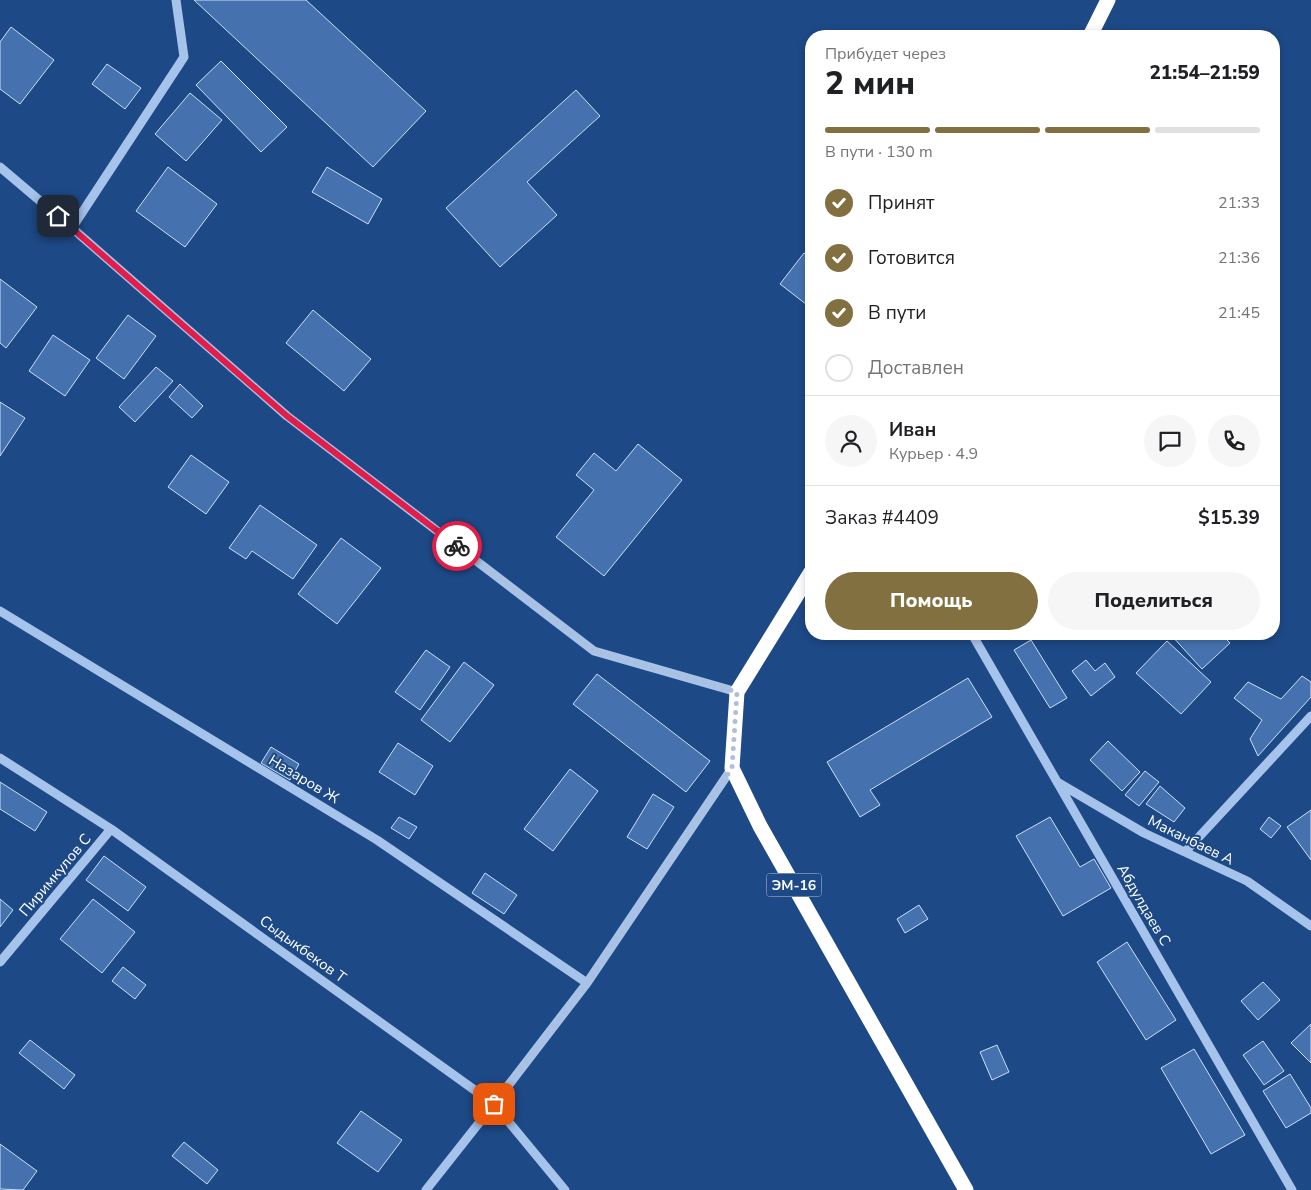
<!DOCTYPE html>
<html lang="ru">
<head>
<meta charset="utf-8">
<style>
  body { margin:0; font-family:"Nunito Sans",sans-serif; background:#f6f6f6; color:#202124; height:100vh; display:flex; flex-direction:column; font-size:19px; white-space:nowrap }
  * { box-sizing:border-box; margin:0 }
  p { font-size:16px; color:#757577 }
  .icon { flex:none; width:28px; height:28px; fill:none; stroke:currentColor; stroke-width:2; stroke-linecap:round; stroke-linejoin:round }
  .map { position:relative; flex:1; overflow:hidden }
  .drawer { position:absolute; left:805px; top:30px; width:475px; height:610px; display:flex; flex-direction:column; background:#fff; border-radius:20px; box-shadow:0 2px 8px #0003 }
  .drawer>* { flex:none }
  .pin { position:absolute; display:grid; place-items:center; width:42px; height:42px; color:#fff; margin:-21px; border-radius:10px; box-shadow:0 2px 8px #0006 }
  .courier { position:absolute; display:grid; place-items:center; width:50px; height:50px; margin:-25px; border:4px solid #e11d48; border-radius:50%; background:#fff; color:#222; box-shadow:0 1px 6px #0007 }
  .summary em { font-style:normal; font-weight:800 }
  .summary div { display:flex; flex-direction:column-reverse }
  .summary { display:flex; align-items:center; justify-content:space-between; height:85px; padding:0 20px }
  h1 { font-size:32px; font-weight:800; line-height:38px }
  .bar { display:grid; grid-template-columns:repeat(4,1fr); gap:8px 5px; align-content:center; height:60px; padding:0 20px }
  .bar i { height:6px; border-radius:4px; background:#e0e0e0 }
  .bar .active { background:#827041 }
  .bar p { grid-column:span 4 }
  .line { display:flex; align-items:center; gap:12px; padding:0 20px; border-top:1px solid #e0e0e0 }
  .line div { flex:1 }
  .round { display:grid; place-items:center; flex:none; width:52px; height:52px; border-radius:26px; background:#f6f6f6 }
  ol { padding:0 20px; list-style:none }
  li { display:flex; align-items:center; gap:15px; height:55px }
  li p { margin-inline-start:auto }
  li .icon { padding:5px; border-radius:50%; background:#827041; color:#fff; stroke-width:4 }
  li:last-child { color:#757577 }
  li i { width:28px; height:28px; border:2px solid #e0e0e0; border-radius:50% }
  .cta { display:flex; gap:10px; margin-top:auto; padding:10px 20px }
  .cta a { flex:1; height:58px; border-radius:30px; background:#827041; color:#fff; font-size:20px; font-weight:800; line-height:58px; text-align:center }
  .cta a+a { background:#f6f6f6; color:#202124 }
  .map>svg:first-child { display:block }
  .building { fill:#4572af; stroke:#cadef8 }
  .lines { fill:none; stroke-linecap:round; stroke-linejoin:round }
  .minor { stroke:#a5c3eb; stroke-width:9 }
  .highway { stroke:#fff; stroke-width:15 }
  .done { stroke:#b0bfd5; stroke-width:5; stroke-dasharray:0 9 }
  .route { stroke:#e11d48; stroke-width:6 }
  .labels { text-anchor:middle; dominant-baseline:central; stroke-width:4; stroke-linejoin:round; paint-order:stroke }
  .shield { fill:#1d4986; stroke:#bbc8db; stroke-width:1 }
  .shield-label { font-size:14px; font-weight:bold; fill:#fff }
  .street-label { font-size:15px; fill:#fff; stroke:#1d4986 }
</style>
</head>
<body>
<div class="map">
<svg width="1311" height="1190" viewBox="0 0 1311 1190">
  <rect width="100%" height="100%" fill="#1d4986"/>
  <path class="building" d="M 194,0 L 306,0 L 426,111 L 373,167 Z
    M 11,27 L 54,60 L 20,104 L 0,89 L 0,42 Z
    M 221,61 L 287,127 L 261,152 L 196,85 Z
    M 107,64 L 141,88 L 125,109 L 92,84 Z
    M 576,90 L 600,116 L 527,182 L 557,215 L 500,267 L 446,208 Z
    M 190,93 L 222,120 L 186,161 L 155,134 Z
    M 168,167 L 217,204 L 185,247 L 136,211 Z
    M 327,167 L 382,199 L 368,224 L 312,192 Z
    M 804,253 L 811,258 L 811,308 L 780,284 Z
    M 0,279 L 37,307 L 6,348 L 0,343 Z
    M 313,310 L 371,359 L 344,391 L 286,343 Z
    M 128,315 L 156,336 L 124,379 L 96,358 Z
    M 53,335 L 90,360 L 65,396 L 29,371 Z
    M 156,367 L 173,381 L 135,422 L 119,407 Z
    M 180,384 L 203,406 L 192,418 L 169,397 Z
    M 0,402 L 25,418 L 0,456 Z
    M 638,444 L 682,480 L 604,576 L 556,537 L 594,490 L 576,475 L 594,453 L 616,471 Z
    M 191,455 L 229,482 L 206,514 L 168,487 Z
    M 260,505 L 317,545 L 293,579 L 252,551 L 246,559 L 229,548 Z
    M 341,538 L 381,568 L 337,624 L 298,594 Z
    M 1170,634 L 1221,634 L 1230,643 L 1202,669 Z
    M 1031,640 L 1067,698 L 1050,708 L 1014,650 Z
    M 1167,641 L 1211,682 L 1181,714 L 1136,673 Z
    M 426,650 L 450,667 L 420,710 L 395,692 Z
    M 1086,660 L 1095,671 L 1105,663 L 1115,677 L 1091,696 L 1072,671 Z
    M 464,662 L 494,685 L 450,742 L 421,720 Z
    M 597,674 L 710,761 L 686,792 L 573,704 Z
    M 1302,676 L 1311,682 L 1311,697 L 1258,756 L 1250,739 L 1262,720 L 1234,698 L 1248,682 L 1281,699 Z
    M 968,678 L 992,717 L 870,790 L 880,805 L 860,817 L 827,762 Z
    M 1108,741 L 1140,772 L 1122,791 L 1090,760 Z
    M 398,743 L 433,766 L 415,795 L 379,772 Z
    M 271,747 L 299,764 L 290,780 L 261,763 Z
    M 570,769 L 598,791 L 553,851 L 524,829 Z
    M 1145,771 L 1159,782 L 1139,806 L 1125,795 Z
    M 0,782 L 47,812 L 35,831 L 0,809 Z
    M 1160,786 L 1185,808 L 1174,822 L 1146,804 Z
    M 653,794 L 674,807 L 647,849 L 627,837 Z
    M 1311,810 L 1311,860 L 1287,827 Z
    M 399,817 L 417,827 L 409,839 L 391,828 Z
    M 1050,817 L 1080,867 L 1094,859 L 1111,888 L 1063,916 L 1016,836 Z
    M 1269,817 L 1281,826 L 1271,838 L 1260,829 Z
    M 104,856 L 146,887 L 128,911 L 86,880 Z
    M 485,873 L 517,895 L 504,914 L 472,893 Z
    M 0,899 L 13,910 L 0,927 Z
    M 93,899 L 135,932 L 102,973 L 60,939 Z
    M 919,905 L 928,919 L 905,933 L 897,919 Z
    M 1127,942 L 1176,1020 L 1146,1040 L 1097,962 Z
    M 123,967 L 146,985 L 135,999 L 112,981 Z
    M 1263,982 L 1280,1000 L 1258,1020 L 1241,1001 Z
    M 1311,1024 L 1311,1063 L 1291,1043 Z
    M 30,1040 L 75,1075 L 64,1089 L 19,1053 Z
    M 1263,1041 L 1284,1071 L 1264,1085 L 1243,1055 Z
    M 997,1045 L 1009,1072 L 992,1080 L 980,1052 Z
    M 1194,1049 L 1245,1135 L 1211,1154 L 1161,1068 Z
    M 1290,1074 L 1311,1108 L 1311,1113 L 1286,1128 L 1263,1091 Z
    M 361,1111 L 402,1140 L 378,1172 L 337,1143 Z
    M 184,1142 L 218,1170 L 207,1184 L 172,1156 Z
    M 0,1144 L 37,1171 L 23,1190 L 0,1189 Z"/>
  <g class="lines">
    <path class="minor" d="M 0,167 L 72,228 L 287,416 L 594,651 L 737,692
      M 72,228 L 184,57 L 176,0
      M 0,611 L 377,840 L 587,983
      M 972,634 L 1292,1190
      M 0,758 L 111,829 L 494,1104 L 565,1190
      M 1057,782 L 1144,833 L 1247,881 L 1311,926
      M 1185,852 L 1311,716
      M 0,962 L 111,829
      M 426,1190 L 494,1104 L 587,983 L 732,768"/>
    <path class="highway" d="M 1090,36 L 1108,0
      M 811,572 L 737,692 L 732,768 L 760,826 L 966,1190"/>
  </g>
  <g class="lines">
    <path class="done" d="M 457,546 L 594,651 L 737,692 L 732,768 L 587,983 L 494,1104"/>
    <path class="route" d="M 58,216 L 287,416 L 457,546"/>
  </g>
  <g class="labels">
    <rect class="shield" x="766.5" y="873.5" width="55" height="23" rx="4"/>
    <g class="shield-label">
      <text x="794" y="885">ЭМ-16</text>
    </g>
    <g class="street-label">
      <text transform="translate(304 779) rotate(31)">Назаров Ж</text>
      <text transform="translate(1191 840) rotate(26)">Маканбаев А</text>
      <text transform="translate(55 875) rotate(-50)">Пиримкулов С</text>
      <text transform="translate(1144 905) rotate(60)">Абдулдаев С</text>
      <text transform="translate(303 949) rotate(36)">Сыдыкбеков Т</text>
    </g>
  </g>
</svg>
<div class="pin" style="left:494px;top:1104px;background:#ea580c"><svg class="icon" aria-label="bag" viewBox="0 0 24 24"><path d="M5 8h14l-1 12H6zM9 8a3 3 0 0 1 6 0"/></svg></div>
<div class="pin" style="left:58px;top:216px;background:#1f2937"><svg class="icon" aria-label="home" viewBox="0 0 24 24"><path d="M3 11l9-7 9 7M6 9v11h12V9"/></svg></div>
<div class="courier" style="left:457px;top:546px"><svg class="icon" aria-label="bike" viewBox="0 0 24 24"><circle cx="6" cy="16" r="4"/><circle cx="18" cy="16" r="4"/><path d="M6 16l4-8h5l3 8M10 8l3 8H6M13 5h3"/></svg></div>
<section class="drawer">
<div class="summary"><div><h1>2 мин</h1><p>Прибудет через</p></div><em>21:54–21:59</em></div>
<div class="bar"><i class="active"></i><i class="active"></i><i class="active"></i><i></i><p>В пути · 130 m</p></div>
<ol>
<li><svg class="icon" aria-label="check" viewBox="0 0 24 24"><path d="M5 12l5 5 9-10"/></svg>Принят<p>21:33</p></li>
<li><svg class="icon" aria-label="check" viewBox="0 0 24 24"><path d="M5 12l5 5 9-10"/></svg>Готовится<p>21:36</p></li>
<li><svg class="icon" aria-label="check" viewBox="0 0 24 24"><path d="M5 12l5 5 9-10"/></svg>В пути<p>21:45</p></li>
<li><i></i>Доставлен</li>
</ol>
<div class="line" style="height:90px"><a class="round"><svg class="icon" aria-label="person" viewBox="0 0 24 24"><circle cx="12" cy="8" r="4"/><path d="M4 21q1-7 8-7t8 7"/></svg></a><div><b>Иван</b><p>Курьер · 4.9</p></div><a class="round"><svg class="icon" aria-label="chat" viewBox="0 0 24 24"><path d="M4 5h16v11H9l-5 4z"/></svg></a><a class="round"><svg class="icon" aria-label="phone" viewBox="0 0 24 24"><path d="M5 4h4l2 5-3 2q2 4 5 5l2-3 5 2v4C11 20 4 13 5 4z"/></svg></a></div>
<div class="line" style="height:65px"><div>Заказ #4409</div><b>$15.39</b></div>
<div class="cta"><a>Помощь</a><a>Поделиться</a></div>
</section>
</div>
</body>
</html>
